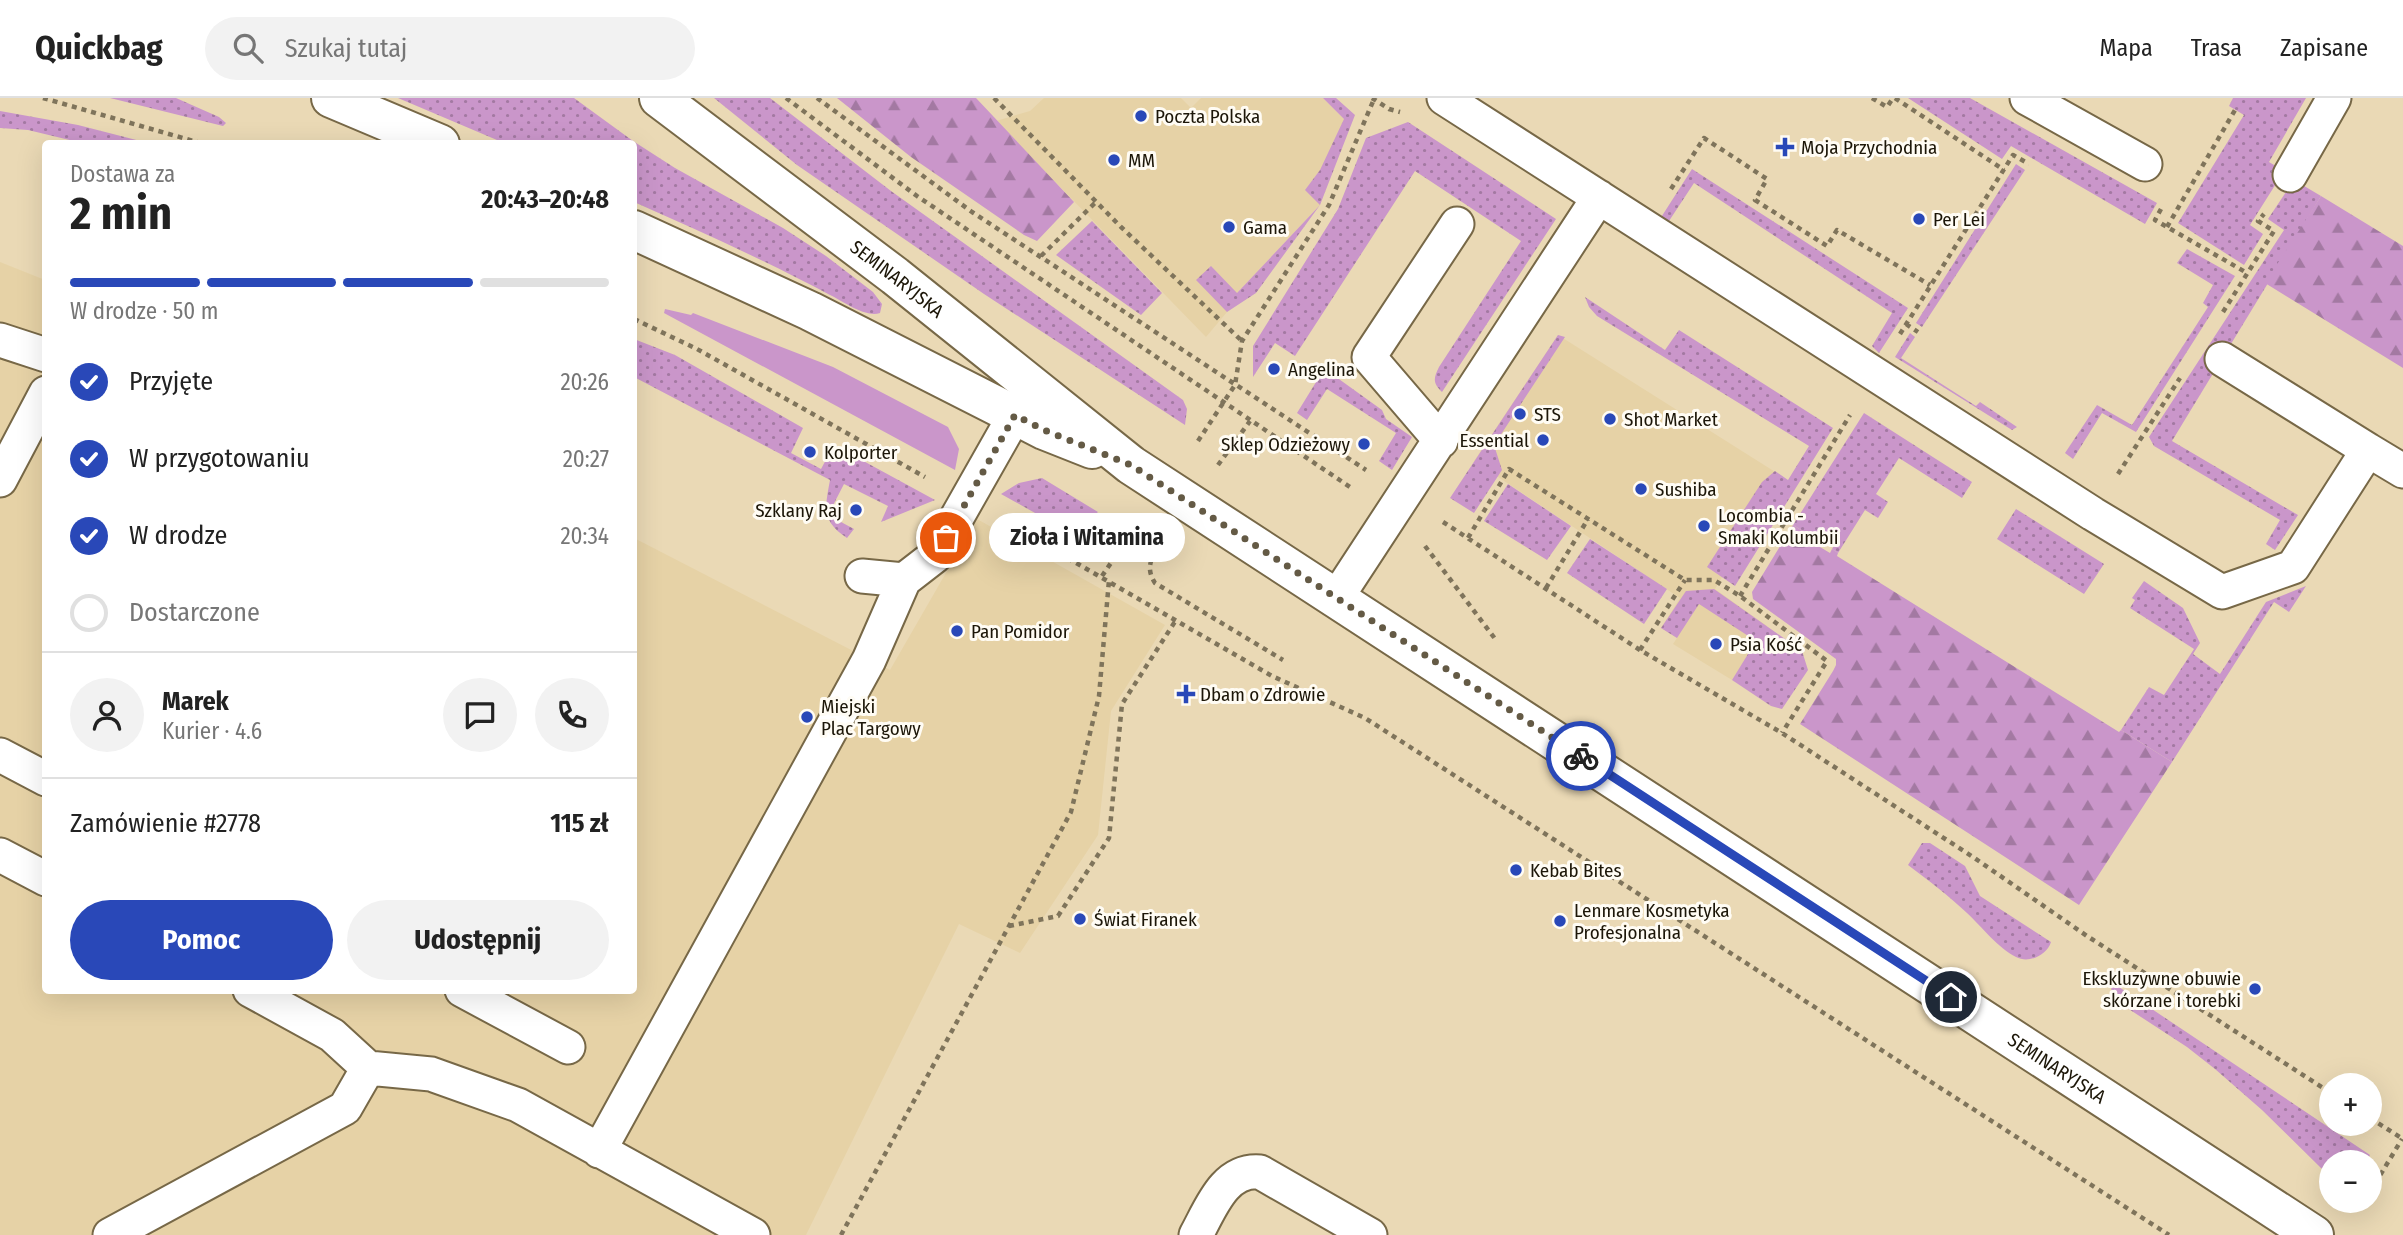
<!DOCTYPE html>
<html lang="pl">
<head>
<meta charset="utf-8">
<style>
  body { margin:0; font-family:"Fira Sans Condensed",sans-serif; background:#f2f2f2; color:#222; height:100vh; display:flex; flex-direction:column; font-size:26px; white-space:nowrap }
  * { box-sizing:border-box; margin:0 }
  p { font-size:23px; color:#767676 }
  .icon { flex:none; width:38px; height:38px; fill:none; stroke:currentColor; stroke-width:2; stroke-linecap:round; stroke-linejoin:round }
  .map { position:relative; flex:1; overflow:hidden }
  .panel { position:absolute; left:42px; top:42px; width:595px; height:854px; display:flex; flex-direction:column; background:#fff; border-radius:7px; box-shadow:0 7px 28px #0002 }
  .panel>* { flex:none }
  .buttons { position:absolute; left:2319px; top:975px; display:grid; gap:14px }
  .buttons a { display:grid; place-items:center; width:63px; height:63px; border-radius:50%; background:#fff; box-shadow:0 7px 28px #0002; font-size:35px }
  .pin { position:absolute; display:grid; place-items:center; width:60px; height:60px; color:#fff; margin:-30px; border:4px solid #fff; border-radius:50%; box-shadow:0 2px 7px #0007 }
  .courier { position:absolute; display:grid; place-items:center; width:70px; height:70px; margin:-35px; border:5px solid #2948b8; border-radius:50%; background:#fff; color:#222; box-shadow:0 2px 9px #0007 }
  .bubble { position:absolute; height:49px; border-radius:24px; background:#fff; box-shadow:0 7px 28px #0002; font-size:23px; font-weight:700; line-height:49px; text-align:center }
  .overview em { font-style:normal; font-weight:700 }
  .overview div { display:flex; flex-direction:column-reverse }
  .overview { display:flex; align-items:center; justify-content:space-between; height:119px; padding:0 28px }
  h1 { font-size:46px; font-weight:700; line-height:52px }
  .bar { display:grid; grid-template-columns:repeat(4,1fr); gap:10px 7px; align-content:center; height:84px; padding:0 28px }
  .bar i { height:9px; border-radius:5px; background:#e0e0e0 }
  .bar .current { background:#2948b8 }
  .bar p { grid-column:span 4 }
  .line { display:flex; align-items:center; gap:18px; padding:0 28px; border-top:2px solid #e0e0e0 }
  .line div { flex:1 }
  .round { display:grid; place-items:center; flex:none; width:74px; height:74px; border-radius:37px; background:#f2f2f2 }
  ol { padding:0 28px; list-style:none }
  li { display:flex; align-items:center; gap:21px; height:77px }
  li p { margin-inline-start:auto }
  li .icon { padding:7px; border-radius:50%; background:#2948b8; color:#fff; stroke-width:4 }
  li:last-child { color:#767676 }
  li i { width:38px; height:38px; border:4px solid #e0e0e0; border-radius:50% }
  .action { display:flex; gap:14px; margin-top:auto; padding:14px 28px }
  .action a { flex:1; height:80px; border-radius:42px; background:#2948b8; color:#fff; font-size:28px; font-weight:700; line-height:80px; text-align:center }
  .action a+a { background:#f2f2f2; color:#222 }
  header { display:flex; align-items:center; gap:42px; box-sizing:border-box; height:98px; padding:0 35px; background:#fff; border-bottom:2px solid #e0e0e0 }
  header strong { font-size:33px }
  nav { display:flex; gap:38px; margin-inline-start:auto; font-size:24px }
  .search { width:490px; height:63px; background:#f2f2f2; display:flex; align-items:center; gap:18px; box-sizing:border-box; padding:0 24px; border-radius:38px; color:#767676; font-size:26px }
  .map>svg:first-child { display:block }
  .built { fill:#e6d2a6 }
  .grass { fill:url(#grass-dots) }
  .forest { fill:url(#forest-firs) }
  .garden { fill:#ca96ca }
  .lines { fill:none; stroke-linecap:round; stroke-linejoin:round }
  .service-casing { stroke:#776847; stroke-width:37 }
  .tertiary-casing { stroke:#776847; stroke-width:42 }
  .path { stroke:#7f745b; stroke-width:4.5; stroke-dasharray:5 5; stroke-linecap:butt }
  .service { stroke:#fff; stroke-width:33 }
  .tertiary { stroke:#fff; stroke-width:38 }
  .done { stroke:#645a45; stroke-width:7; stroke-dasharray:0 12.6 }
  .route { stroke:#2948b8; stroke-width:9 }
  .poi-dot { fill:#2948b8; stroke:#fffcf4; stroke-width:2.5 }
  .labels { text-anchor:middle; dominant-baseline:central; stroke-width:6; stroke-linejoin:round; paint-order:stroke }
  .poi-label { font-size:19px; fill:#1c1608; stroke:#fffcf4; text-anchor:start }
  .street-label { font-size:19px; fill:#1c1608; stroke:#fffcf4 }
</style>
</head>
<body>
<header>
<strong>Quickbag</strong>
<div class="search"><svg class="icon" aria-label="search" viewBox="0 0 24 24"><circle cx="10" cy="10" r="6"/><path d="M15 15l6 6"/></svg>Szukaj tutaj</div>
<nav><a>Mapa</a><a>Trasa</a><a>Zapisane</a></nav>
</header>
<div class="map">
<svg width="2403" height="1137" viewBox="0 0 2403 1137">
  <defs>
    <pattern id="grass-dots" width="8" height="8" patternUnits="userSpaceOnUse" patternTransform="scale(1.75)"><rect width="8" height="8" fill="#ca96ca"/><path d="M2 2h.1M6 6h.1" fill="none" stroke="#a379a2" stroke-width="1.8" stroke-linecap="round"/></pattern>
    <pattern id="forest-firs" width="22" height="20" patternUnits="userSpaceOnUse" patternTransform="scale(1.75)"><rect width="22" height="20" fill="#ca96ca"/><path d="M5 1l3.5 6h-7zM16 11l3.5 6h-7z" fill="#a379a2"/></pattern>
  </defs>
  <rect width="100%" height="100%" fill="#ead9b5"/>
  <path class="built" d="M 1044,0 L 1181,0 L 1191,10 L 1201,0 L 1323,0 L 1347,24 L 1320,107 L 1237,195 L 1227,214 L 1206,239 L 996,23 L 1030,13 Z
    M 0,164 L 45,182 L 46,892 L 634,892 L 634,440 L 890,572 L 977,421 L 1165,527 L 1111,613 L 1098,737 L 1020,855 L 959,826 L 806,1137 L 0,1137 Z
    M 1558,237 L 1783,379 L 1715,491 L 1767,528 L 1732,582 L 1673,546 L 1677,540 L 1661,530 L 1680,500 L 1474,363 Z"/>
  <path class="grass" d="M 110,0 L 176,0 L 219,19 L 226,25 L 223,28 L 219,27 Z
    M 398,0 L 574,0 L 633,43 L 675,70 L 783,130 L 826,158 L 873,194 L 882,206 L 880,215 C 865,220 843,203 830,197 C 766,163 700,133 634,104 L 634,46 L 504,45 Z
    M 714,0 L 770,0 L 891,93 L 1183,302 L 1187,311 L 1185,327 L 984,196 L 797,67 Z
    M 1323,0 L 1336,0 L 1355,17 L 1320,107 L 1256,195 L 1227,214 L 1196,182 L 1211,168 L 1237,195 L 1320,107 L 1305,92 L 1320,72 L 1344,21 Z
    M 1908,0 L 1970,0 L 2157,105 L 2145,126 L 2011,48 L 2002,61 Z
    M 2233,0 L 2306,0 L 2269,64 L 2284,73 L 2250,127 L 2263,136 L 2244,167 L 2178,125 L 2244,17 L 2229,8 Z
    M 0,13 L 78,27 L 148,45 L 82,45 L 28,32 L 0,30 Z
    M 1408,24 L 1556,121 L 1442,294 C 1433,285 1433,281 1439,269 L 1521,143 L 1415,73 L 1295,258 L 1275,245 L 1253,279 L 1253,248 L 1338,111 L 1366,40 Z
    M 2016,66 L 2025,72 L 1922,229 L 1916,225 Z
    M 1692,71 L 1908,210 L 1879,255 L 1872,248 L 1892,215 L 1694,85 L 1669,123 L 1665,124 L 1660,121 Z
    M 2294,82 L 2321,98 L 2172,343 L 2298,417 L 2275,452 L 2266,446 L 2280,422 L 2154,348 L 2149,339 L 2284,132 L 2268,121 Z
    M 1092,123 L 1162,195 L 1141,217 L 1056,157 Z
    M 2187,151 L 2235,178 L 2136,334 L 2102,315 L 2073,361 L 2065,355 L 2097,307 L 2132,327 L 2208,209 L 2203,205 L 2213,187 L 2177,165 Z
    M 1585,199 L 1665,252 L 1679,232 L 1833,330 L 1735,488 L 1707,469 L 1762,384 L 1775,373 L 1788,382 L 1809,348 L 1597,218 L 1589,209 Z
    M 1910,235 L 1915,239 L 1901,260 L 1976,308 L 1980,304 L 2017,329 L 2012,332 L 1895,259 Z
    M 1558,237 L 1565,239 L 1494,347 L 1502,372 L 1474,415 L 1450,400 Z
    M 634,241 L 675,257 L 803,330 L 791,355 L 821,371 L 834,347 L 935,402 L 881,424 L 888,408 L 844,386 L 828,417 L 854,431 L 847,440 C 821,423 825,409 830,382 L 634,279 Z
    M 1318,266 L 1382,312 L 1386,321 L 1412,339 L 1392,372 L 1379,363 L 1396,335 L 1327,291 L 1307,322 L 1297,315 L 1321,276 L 1315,271 Z
    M 1864,315 L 1972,384 L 1962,400 L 1899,360 L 1876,396 L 1888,404 L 1878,420 L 1865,412 L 1838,455 L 1832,451 L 1835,446 L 1826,440 L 1822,445 L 1793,427 Z
    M 1042,380 L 1098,414 L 1085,426 L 1062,430 L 1001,396 L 1019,385 Z
    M 1508,386 L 1571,428 L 1547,462 L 1484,423 Z
    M 2016,411 L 2104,466 L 2084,496 L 1997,441 Z
    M 1590,441 L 1667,491 L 1644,526 L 1567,475 Z
    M 2144,483 L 2183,510 L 2200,545 L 2193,556 L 2220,576 L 2266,504 L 2306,488 L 2289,514 L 2274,504 L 2172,664 L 2121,632 L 2149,589 L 2164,597 L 2194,551 L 2130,510 L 2135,502 L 2132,500 Z
    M 1714,491 L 1802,553 L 1808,572 L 1782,611 L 1771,608 L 1732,582 L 1756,543 L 1699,506 L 1677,540 L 1661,530 L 1686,493 Z
    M 1922,745 L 1930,745 L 1965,768 L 1980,798 L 2051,844 C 2047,857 2029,866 2016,859 C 1999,851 1981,828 1967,815 C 1949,798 1928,782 1908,767 Z
    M 2110,883 L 2370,1057 L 2366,1064 L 2331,1064 L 2331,1077 L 2321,1070 L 2262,1012 L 2215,971 L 2187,949 L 2118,904 L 2112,894 Z"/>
  <path class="forest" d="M 837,0 L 976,0 L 1074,104 L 1037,143 L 1024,137 L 911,59 Z
    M 2321,98 L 2403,148 L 2403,270 L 2265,185 Z
    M 1793,427 L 1822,445 L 1820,449 L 1830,455 L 1832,451 L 1838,455 L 1837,458 L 2119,634 L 2121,632 L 2172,664 L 2079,807 L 1800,626 L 1833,573 L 1836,567 L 1836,561 L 1753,501 L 1752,494 Z"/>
  <path class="garden" d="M 665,211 L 691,217 L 693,215 L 833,269 L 948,329 L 959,351 L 955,372 L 664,215 Z"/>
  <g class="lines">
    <defs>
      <path id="service" d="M 1444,0 L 2093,416 L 2222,494 L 2293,469 L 2368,352 L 2403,373
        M 2027,0 L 2145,66
        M 2290,77 L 2334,0
        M 0,242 L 46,257
        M 2222,261 L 2368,352
        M 1441,343 L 1369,259 L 1457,126
        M 0,382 L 46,295
        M 862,478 L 904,482 L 935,458 L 1015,317
        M 1337,499 L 1599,99
        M 0,657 L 46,681
        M 0,757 L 46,781
        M 250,892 L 332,937 L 368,970
        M 462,892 L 568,949
        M 599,1053 L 869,562 L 904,482
        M 110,1137 L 345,1010 L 368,970 L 431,976 L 518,1007 L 753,1137
        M 1196,1137 C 1211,1110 1224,1071 1260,1074 L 1370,1137"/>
      <g id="tertiary">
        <path d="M 331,0 L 440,46"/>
        <path id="s1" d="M 659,0 L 895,178 L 1131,367 L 2314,1137"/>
        <path d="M 634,132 L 810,213 L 1044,332 L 1092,351"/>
      </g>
    </defs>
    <use href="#service" class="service-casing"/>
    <use href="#tertiary" class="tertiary-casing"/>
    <path class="path" d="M 43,0 L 204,46
      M 786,0 L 917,98 L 1353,391
      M 817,0 L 972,114 L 1366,372
      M 994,0 L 1121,129 L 1242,243
      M 1372,0 L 1389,11 L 1400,14
      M 1872,0 L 1887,9 L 1893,0
      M 1895,0 L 2004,72
      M 1671,91 L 1704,40 L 1767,81 L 1755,102 L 1827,148 L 1837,132 L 1930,187
      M 2161,111 L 2155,122 L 2247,175
      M 2167,129 L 2235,12
      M 1041,158 L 1096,104
      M 2223,214 L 2274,133 L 2258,123 L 2264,116
      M 634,221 L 697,251 L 925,379
      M 1906,226 L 1918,234
      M 1900,236 L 2013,57 L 2029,66
      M 1198,343 L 1235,287 L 1242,243 L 1329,107 L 1374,1
      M 1218,367 L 1250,323
      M 2118,376 L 2180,280
      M 1443,424 L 1640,552 L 1782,635 L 1973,759 L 2087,838 L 2331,995
      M 1007,425 L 1272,578 L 1365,620 L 2169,1137
      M 1468,440 L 1509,371 L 1685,482 L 1714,482 L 1740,498 L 1827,563 L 1782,635
      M 1162,445 C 1151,460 1145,469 1155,485 L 1283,562
      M 1425,448 L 1496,542
      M 1102,478 L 1128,440
      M 1546,490 L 1588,421
      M 1740,498 L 1850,317
      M 1640,552 L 1685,482
      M 1009,828 L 1058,818 L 1109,740 L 1122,606 L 1176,522
      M 2370,1020 L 2403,1041
      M 2370,1094 L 2402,1041
      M 841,1137 L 1071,714 L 1099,598 L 1109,482"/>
    <use href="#service" class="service"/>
    <use href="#tertiary" class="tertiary"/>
  </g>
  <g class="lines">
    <path class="done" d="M 946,440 L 1015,317 L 1044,332 L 1131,367 L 1581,658"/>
    <path class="route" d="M 1581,658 L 1951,899"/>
  </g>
  <g class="poi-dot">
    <circle cx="1141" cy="18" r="7"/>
    <path d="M1781.5 38.5h7v7h7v7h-7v7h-7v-7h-7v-7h7z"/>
    <circle cx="1114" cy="62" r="7"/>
    <circle cx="1919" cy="121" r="7"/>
    <circle cx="1229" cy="129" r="7"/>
    <circle cx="1274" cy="271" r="7"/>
    <circle cx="1520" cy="316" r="7"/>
    <circle cx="1610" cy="321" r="7"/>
    <circle cx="1543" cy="342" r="7"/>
    <circle cx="1364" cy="346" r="7"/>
    <circle cx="810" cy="354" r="7"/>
    <circle cx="1641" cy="391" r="7"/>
    <circle cx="856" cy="412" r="7"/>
    <circle cx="1704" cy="428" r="7"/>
    <circle cx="957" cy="533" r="7"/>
    <circle cx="1716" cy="546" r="7"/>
    <path d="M1182.5 585.5h7v7h7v7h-7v7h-7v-7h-7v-7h7z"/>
    <circle cx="807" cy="619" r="7"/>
    <circle cx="1516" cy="772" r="7"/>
    <circle cx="1080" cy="821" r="7"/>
    <circle cx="1560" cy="823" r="7"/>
    <circle cx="2255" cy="891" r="7"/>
  </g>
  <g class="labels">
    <g class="poi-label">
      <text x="1155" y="18">Poczta Polska</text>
      <text x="1801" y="49">Moja Przychodnia</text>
      <text x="1128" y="62">MM</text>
      <text x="1933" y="121">Per Lei</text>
      <text x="1243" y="129">Gama</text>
      <text x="1288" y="271">Angelina</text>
      <text x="1534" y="316">STS</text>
      <text x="1624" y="321">Shot Market</text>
      <text x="1529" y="342" text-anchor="end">Essential</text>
      <text x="1350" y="346" text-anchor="end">Sklep Odzieżowy</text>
      <text x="824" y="354">Kolporter</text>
      <text x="1655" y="391">Sushiba</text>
      <text x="842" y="412" text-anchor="end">Szklany Raj</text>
      <text x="1718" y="417">Locombia -<tspan x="1718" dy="22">Smaki Kolumbii</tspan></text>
      <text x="971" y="533">Pan Pomidor</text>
      <text x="1730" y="546">Psia Kość</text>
      <text x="1200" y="596">Dbam o Zdrowie</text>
      <text x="821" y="608">Miejski<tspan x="821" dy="22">Plac Targowy</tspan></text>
      <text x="1530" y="772">Kebab Bites</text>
      <text x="1574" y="812">Lenmare Kosmetyka<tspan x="1574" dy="22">Profesjonalna</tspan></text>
      <text x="1094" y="821">Świat Firanek</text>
      <text x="2241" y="880" text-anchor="end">Ekskluzywne obuwie<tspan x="2241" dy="22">skórzane i torebki</tspan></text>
    </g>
    <g class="street-label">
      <text stroke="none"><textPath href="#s1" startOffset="299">SEMINARYJSKA</textPath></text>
      <text stroke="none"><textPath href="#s1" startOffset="1703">SEMINARYJSKA</textPath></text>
    </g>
  </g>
</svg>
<div class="buttons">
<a>+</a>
<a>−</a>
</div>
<div class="pin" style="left:946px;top:440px;background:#ea580c"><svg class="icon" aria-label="bag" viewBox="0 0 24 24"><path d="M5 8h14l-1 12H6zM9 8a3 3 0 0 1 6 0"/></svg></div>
<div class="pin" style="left:1951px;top:899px;background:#1f2937"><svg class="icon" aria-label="home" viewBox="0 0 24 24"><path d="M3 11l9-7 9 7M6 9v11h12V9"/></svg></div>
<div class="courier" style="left:1581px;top:658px"><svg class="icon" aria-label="bike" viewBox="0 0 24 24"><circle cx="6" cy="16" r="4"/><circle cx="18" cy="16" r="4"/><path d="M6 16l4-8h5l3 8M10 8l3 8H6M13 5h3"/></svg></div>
<div class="bubble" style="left:989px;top:415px;width:196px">Zioła i Witamina</div>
<section class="panel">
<div class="overview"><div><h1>2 min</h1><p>Dostawa za</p></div><em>20:43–20:48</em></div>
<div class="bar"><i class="current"></i><i class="current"></i><i class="current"></i><i></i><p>W drodze · 50 m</p></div>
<ol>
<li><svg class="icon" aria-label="check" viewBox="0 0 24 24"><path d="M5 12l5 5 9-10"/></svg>Przyjęte<p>20:26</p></li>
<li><svg class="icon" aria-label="check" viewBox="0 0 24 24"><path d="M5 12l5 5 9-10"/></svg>W przygotowaniu<p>20:27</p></li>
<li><svg class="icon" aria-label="check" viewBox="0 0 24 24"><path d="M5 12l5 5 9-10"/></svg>W drodze<p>20:34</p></li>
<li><i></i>Dostarczone</li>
</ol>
<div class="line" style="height:126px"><a class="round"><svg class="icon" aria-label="person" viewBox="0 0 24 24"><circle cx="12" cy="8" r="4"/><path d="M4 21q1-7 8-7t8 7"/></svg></a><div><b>Marek</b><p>Kurier · 4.6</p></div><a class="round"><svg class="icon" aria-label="chat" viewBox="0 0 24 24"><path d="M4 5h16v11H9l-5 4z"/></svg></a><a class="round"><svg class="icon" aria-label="phone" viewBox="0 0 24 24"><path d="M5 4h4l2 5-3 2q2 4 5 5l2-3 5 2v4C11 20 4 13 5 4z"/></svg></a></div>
<div class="line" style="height:91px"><div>Zamówienie #2778</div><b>115 zł</b></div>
<div class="action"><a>Pomoc</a><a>Udostępnij</a></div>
</section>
</div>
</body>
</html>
